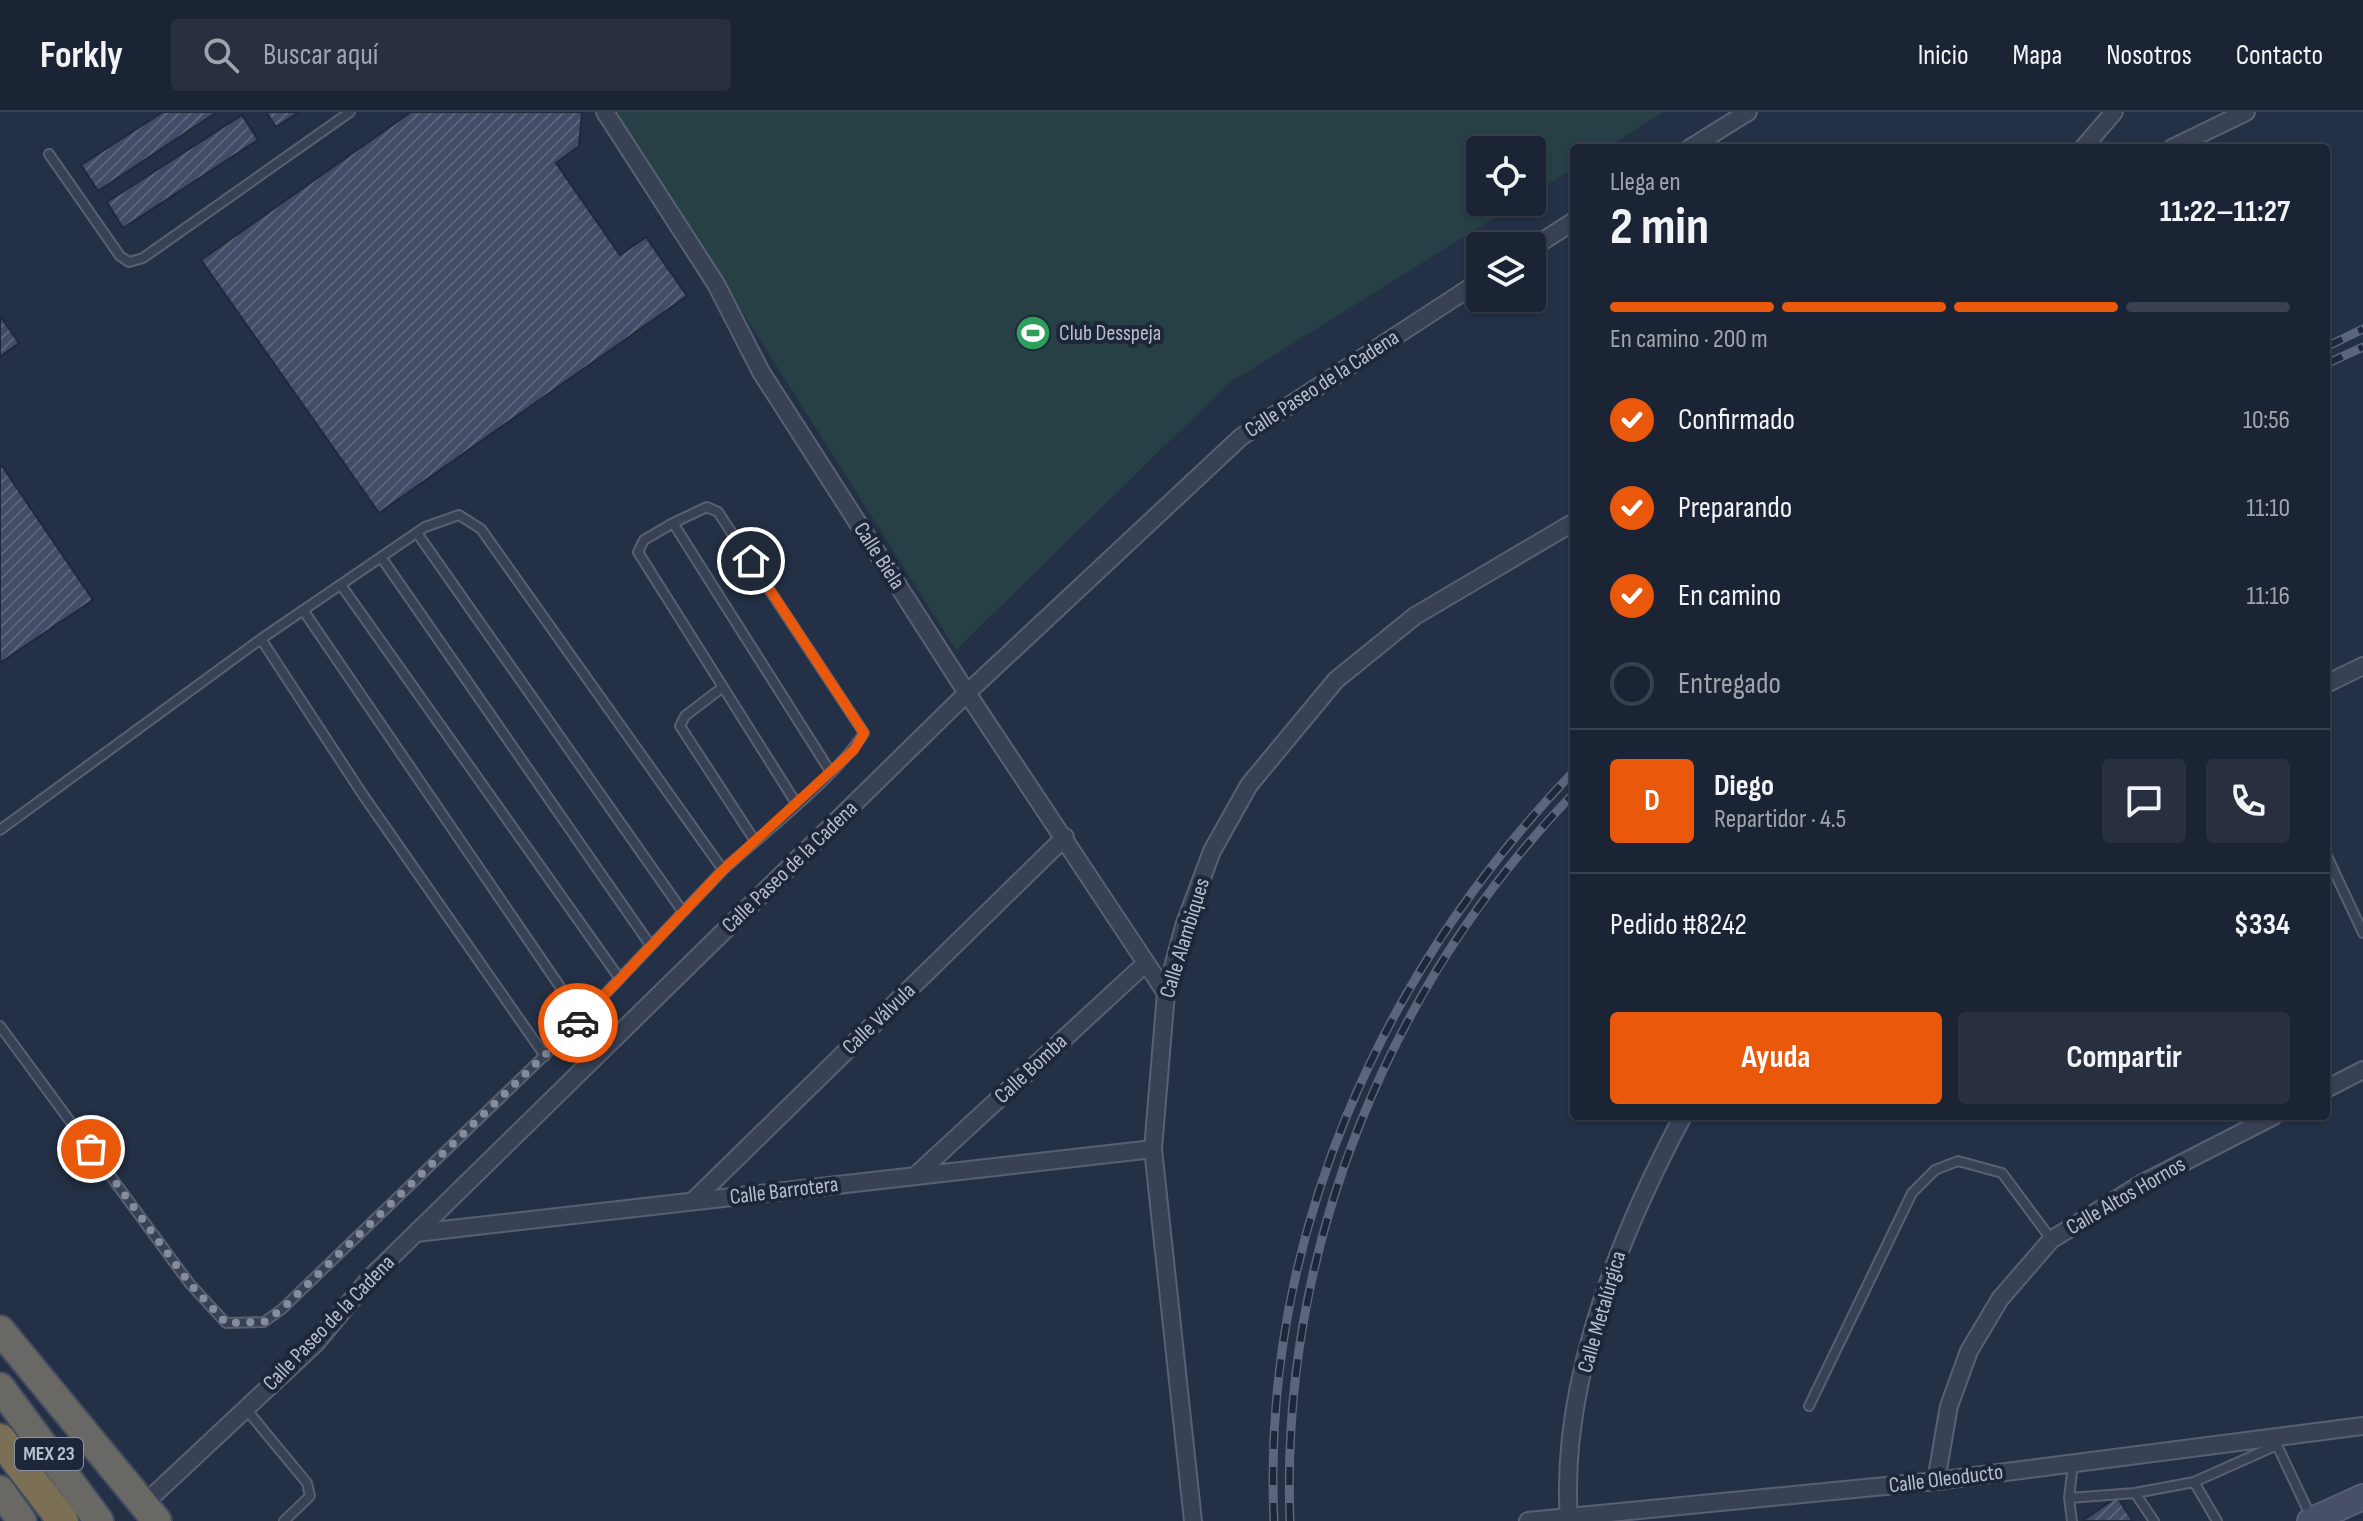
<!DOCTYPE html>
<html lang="es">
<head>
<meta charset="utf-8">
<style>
  body { margin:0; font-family:"Sofia Sans Condensed",sans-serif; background:#283040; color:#f1f3f6; height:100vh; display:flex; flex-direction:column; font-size:30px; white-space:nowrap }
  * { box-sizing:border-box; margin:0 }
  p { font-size:26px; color:#a0a4ac }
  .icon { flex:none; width:44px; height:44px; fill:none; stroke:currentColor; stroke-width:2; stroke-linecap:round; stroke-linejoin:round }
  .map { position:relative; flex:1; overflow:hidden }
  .drawer { position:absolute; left:1570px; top:32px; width:760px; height:976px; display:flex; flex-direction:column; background:#1b2434; border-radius:8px; box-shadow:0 2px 6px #0004,0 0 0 2px #39414f }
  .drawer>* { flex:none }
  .buttons { position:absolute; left:1466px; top:24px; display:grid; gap:16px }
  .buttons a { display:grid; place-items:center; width:80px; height:80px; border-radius:8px; background:#1b2434; box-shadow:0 2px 6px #0004,0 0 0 2px #39414f; font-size:40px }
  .pin { position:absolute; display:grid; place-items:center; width:68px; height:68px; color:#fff; margin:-34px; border:4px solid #fff; border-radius:50%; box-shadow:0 2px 8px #0007 }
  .courier { position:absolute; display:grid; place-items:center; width:80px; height:80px; margin:-40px; border:6px solid #ea580c; border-radius:50%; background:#fff; color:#222; box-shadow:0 2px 10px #0007 }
  .summary em { font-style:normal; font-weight:700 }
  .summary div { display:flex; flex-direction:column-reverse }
  .summary { display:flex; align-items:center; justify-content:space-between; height:136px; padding:0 40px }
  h1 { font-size:52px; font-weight:700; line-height:60px }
  .bar { display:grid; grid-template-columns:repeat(4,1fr); gap:12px 8px; align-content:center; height:96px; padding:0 40px }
  .bar i { height:10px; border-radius:6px; background:#39414f }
  .bar .active { background:#ea580c }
  .bar p { grid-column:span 4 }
  .line { display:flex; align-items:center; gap:20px; padding:0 40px; border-top:2px solid #39414f }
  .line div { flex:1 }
  .round { display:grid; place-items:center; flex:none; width:84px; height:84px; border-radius:8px; background:#283040 }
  ol { padding:0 40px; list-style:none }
  li { display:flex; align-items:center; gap:24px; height:88px }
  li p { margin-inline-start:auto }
  li .icon { padding:8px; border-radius:50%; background:#ea580c; color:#fff; stroke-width:4 }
  li:last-child { color:#a0a4ac }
  li i { width:44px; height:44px; border:4px solid #39414f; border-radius:50% }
  .button { display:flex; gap:16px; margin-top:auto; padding:16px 40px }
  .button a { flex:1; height:92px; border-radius:8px; background:#ea580c; color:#fff; font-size:32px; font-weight:700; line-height:92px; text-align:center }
  .button a+a { background:#283040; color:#f1f3f6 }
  header { display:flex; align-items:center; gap:48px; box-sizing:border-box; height:112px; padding:0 40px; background:#1b2434; border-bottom:2px solid #39414f }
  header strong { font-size:38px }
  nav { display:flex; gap:44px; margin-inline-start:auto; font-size:28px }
  .search { width:560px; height:72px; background:#283040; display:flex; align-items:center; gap:20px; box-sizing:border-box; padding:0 28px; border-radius:8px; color:#a0a4ac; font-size:30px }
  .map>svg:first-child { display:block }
  .garden { fill:#264046 }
  .building { fill:url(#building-hatch); stroke:#20293c; stroke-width:2 }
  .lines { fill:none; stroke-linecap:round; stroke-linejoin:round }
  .service-casing { stroke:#586072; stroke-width:12 }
  .minor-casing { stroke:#586072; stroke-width:20 }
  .secondary-casing { stroke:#586072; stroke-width:28 }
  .trunk-casing { stroke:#444d5f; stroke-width:32 }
  .motorway-casing { stroke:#444d5f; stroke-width:34 }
  .service { stroke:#394255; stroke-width:8 }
  .minor { stroke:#394255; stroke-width:16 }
  .secondary { stroke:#475068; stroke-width:24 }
  .trunk { stroke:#696865; stroke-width:28 }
  .motorway { stroke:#7b7055; stroke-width:30 }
  .rail-casing { stroke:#5b667c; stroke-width:9 }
  .rail { stroke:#1e273a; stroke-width:6; stroke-dasharray:18; stroke-linecap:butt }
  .done { stroke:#848c9e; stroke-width:8; stroke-dasharray:0 14.4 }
  .route { stroke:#ea580c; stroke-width:10 }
  .labels { text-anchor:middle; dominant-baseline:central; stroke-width:8; stroke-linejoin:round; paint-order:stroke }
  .shield { fill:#1e273a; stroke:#8991a2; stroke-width:2 }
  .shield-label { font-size:20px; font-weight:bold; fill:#b7bece }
  .poi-label { font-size:22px; fill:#b7bece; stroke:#1e273a; text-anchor:start }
  .street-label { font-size:22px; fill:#b7bece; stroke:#1e273a }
</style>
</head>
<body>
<header>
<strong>Forkly</strong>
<div class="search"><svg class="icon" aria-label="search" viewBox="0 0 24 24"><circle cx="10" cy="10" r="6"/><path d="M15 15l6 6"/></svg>Buscar aquí</div>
<nav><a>Inicio</a><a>Mapa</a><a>Nosotros</a><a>Contacto</a></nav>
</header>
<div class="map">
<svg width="2363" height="1409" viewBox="0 0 2363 1409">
  <defs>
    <pattern id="building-hatch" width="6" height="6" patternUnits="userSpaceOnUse" patternTransform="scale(2)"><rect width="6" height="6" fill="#414c66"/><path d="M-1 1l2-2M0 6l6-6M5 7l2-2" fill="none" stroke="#5a647b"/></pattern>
  </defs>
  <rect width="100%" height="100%" fill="#243045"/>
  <path class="garden" d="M 616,0 L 1664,0 L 1606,36 L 1574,36 L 1574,56 L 1532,82 L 1532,38 L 1480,38 L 1480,90 L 1520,90 L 1229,271 L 956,538 Z"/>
  <path class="building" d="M 163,0 L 217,0 L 98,79 L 81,53 Z
    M 266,0 L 299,0 L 276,15 Z
    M 411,0 L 582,0 L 579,34 L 556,51 L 620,143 L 646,125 L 687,184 L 379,401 L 201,148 Z
    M 242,3 L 258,28 L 123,116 L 107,90 Z
    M 0,204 L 19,231 L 0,245 Z
    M 0,351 L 93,488 L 0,551 Z
    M 2117,1385 L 2133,1409 L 2082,1409 Z"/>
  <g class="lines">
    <defs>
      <path id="service" d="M 49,42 L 120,144 L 129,150 L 143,146 L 350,0
        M 673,411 L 644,428 L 638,440 L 796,691
        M 417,421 L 683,800
        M 381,445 L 651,834
        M 341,473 L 620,867
        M 303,498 L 582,907
        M 261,527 L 363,683 L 545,944
        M 723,575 L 685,604 L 680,614 L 755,729
        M 0,718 L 261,527 L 425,415 L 459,403 L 481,417 L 723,758 C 764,721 836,665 864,621 L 718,400 L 707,395 L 673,411 L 830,659
        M 2326,742 L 2363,821
        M 0,914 L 190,1172 L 226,1211 L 264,1210 L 282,1197 L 574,915 L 723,758
        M 1809,1294 L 1912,1081 L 1935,1058 L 1958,1049 L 2002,1061 L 2051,1127
        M 246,1297 L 307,1371 L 310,1384 L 284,1409
        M 2275,1329 L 2312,1407
        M 2194,1370 L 2217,1409
        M 2135,1381 L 2154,1409
        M 2069,1386 L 2135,1381 L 2194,1370 L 2277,1333
        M 2072,1409 L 2069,1386 L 2073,1352"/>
      <path id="minor" d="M 605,0 L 716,172 L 761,260 L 967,581 L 1166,881
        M 1690,36 L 1748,0
        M 2083,36 L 2114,0
        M 2172,36 L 2246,0
        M 1532,136 L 1574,109
        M 2326,572 L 2363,554
        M 2326,977 L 2363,958
        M 915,1064 L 1146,851
        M 693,1089 L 1065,725
        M 416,1121 L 1153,1037
        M 1936,1369 L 1949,1294 L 1969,1239 L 2000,1187 L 2051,1128 L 2141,1072 L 2274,1004
        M 143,1393 L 315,1232 L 370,1166 L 967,581 L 1241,325 L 1480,169
        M 1193,1409 L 1153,1037 L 1166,881 L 1184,814 L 1212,739 L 1249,673 L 1336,568 L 1415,504 L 1574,410
        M 1528,1409 L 1936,1369 L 2363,1314
        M 1569,1409 C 1559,1272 1620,1122 1683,1004"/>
      <path id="secondary" d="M 2310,1409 L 2363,1385"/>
      <path id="trunk" d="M 0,1218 L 157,1409
        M 0,1275 L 99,1409
        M 0,1378 L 22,1409"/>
      <path id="motorway" d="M 0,1327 L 63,1409"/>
    </defs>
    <use href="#service" class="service-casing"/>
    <use href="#minor" class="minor-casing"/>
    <use href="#secondary" class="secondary-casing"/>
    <use href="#trunk" class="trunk-casing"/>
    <use href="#motorway" class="motorway-casing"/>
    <use href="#service" class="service"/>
    <use href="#minor" class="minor"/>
    <use href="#secondary" class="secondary"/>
    <use href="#trunk" class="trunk"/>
    <use href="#motorway" class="motorway"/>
    <defs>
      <path id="rail" d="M 2326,235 L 2363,217
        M 2326,252 L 2363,235
        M 1274,1409 C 1261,1126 1381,861 1574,659
        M 1290,1409 C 1280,1139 1387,875 1574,681"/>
    </defs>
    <use href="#rail" class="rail-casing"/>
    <use href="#rail" class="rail"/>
  </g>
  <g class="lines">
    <path class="done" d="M 91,1037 L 190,1172 L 226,1211 L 264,1210 L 282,1197 L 578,911"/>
    <path class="route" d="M 578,911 L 723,758 L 854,638 L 864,621 L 751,449"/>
  </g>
  <defs>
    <symbol id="stadium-disc" viewBox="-11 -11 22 22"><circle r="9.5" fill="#2e9e5b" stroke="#1e273a"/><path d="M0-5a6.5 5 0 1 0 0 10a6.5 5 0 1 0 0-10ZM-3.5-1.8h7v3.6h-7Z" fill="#fff"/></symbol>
  </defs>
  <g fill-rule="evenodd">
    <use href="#stadium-disc" x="1013" y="201" width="40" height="40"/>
  </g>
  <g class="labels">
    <rect class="shield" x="15" y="1326" width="68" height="32" rx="6"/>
    <g class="shield-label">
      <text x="49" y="1342">MEX 23</text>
    </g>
    <g class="poi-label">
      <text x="1059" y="221">Club Desspeja</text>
    </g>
    <g class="street-label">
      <text transform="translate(1322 272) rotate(-33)">Calle Paseo de la Cadena</text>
      <text transform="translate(879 444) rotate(57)">Calle Biela</text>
      <text transform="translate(790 755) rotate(-44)">Calle Paseo de la Cadena</text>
      <text transform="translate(1185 826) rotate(-73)">Calle Alambiques</text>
      <text transform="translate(879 907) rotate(-44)">Calle Válvula</text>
      <text transform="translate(1031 957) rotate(-43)">Calle Bomba</text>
      <text transform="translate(784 1079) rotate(-7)">Calle Barrotera</text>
      <text transform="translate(2126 1084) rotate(-30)">Calle Altos Hornos</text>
      <text transform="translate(1602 1200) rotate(-74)">Calle Metalúrgica</text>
      <text transform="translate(329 1211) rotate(-46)">Calle Paseo de la Cadena</text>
      <text transform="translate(1946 1367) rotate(-7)">Calle Oleoducto</text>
    </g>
  </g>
</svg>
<div class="buttons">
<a><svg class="icon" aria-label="locate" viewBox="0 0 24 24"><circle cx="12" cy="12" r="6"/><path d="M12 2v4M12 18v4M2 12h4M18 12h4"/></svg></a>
<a><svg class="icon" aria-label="layers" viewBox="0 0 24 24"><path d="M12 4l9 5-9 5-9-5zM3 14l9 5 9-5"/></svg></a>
</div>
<div class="pin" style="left:91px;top:1037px;background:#ea580c"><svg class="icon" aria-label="bag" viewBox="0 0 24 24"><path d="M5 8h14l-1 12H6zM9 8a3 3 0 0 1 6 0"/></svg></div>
<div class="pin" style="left:751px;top:449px;background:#1f2937"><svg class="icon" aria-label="home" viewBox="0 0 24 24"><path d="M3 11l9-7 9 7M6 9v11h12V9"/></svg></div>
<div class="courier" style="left:578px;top:911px"><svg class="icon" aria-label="car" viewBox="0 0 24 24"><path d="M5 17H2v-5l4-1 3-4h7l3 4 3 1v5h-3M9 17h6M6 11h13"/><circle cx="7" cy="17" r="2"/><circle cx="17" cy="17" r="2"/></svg></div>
<section class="drawer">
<div class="summary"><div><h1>2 min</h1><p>Llega en</p></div><em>11:22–11:27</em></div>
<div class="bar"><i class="active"></i><i class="active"></i><i class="active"></i><i></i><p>En camino · 200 m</p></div>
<ol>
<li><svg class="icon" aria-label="check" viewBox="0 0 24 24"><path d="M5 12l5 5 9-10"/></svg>Confirmado<p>10:56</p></li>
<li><svg class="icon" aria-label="check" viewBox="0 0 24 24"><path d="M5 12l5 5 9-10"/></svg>Preparando<p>11:10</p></li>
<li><svg class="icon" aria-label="check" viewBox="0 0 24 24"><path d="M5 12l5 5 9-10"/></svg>En camino<p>11:16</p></li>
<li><i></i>Entregado</li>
</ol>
<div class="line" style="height:144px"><b class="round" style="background:#ea580c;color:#fff">D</b><div><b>Diego</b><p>Repartidor · 4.5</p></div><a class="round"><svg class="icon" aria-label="chat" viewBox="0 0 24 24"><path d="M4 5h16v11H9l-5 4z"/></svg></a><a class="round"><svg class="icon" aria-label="phone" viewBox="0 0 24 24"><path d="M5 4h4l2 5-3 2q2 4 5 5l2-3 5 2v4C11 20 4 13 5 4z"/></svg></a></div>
<div class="line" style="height:104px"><div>Pedido #8242</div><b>$334</b></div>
<div class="button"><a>Ayuda</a><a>Compartir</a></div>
</section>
</div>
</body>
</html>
